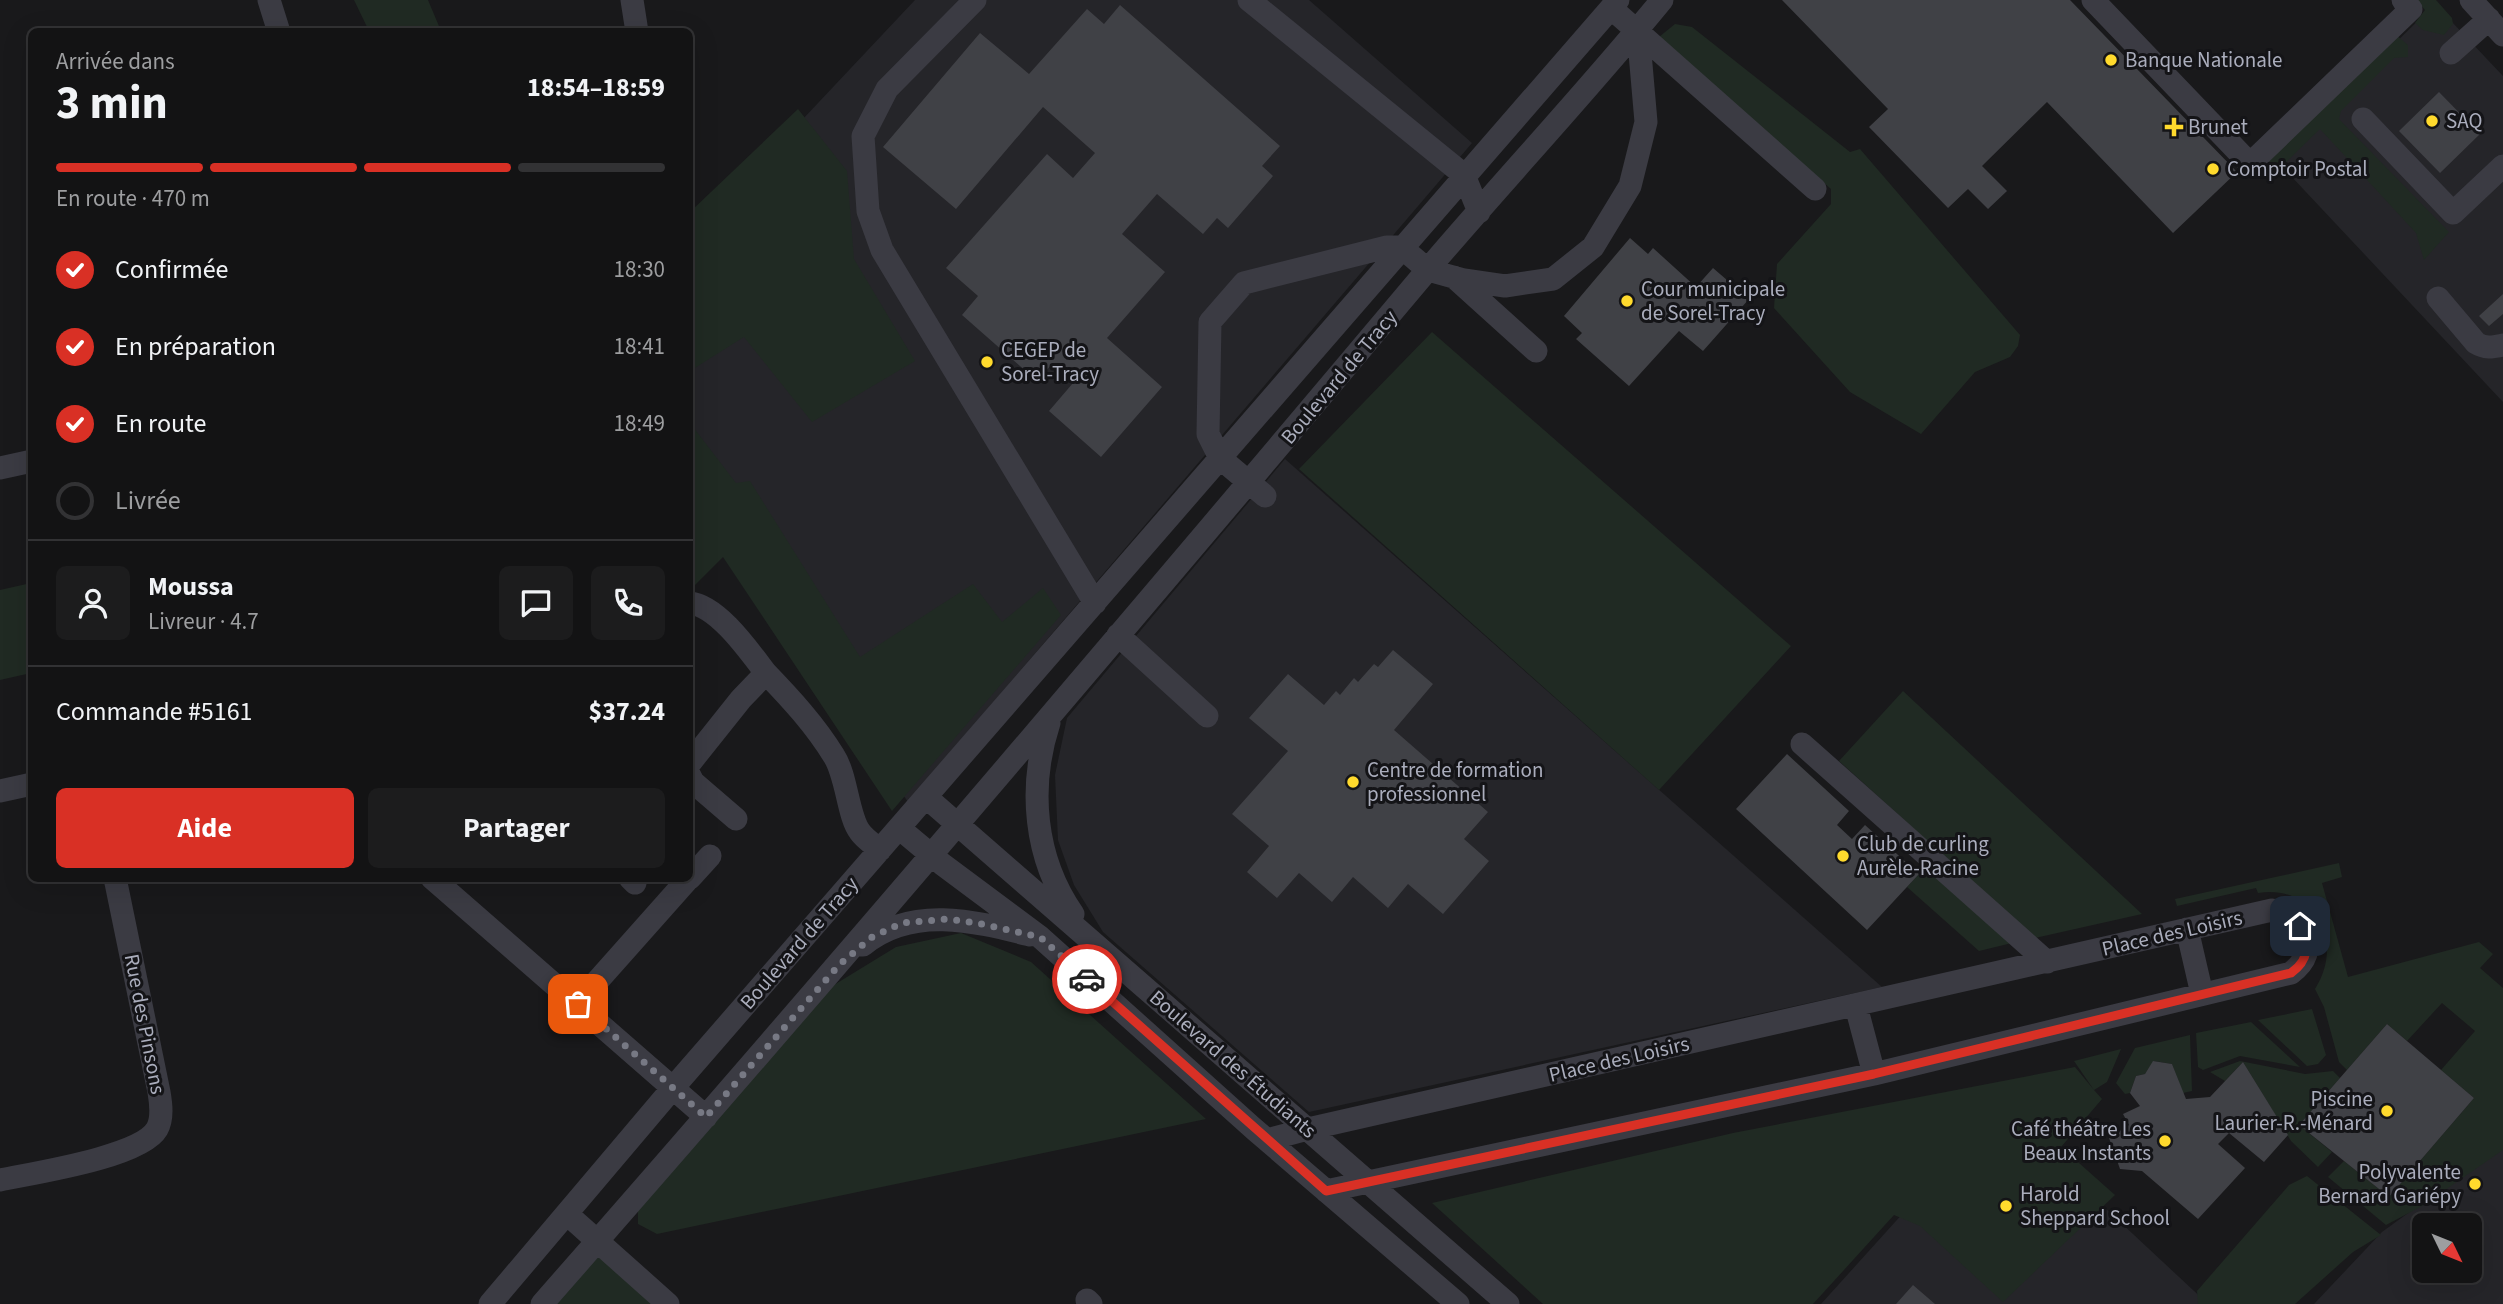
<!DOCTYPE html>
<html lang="fr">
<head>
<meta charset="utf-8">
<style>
  body { margin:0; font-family:"Source Sans 3",sans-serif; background:#1c1c1d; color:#f1f3f6; height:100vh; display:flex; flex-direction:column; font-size:26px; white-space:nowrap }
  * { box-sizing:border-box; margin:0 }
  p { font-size:23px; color:#9d9ea0 }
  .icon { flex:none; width:38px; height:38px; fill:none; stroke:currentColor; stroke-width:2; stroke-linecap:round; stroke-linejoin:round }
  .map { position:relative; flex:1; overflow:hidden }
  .side { position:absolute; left:28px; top:28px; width:665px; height:854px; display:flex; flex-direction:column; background:#131314; border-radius:10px; box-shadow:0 7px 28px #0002,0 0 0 2px #323234 }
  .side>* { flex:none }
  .needle { width:46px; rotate:133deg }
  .tools { position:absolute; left:2412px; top:1213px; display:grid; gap:14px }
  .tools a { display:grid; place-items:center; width:70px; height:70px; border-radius:10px; background:#131314; box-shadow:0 7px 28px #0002,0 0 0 2px #323234; font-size:35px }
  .pin { position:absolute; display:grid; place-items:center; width:60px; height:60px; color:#fff; margin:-30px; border-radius:14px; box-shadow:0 4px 10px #0006 }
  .courier { position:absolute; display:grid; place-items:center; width:70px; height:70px; margin:-35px; border:5px solid #d93025; border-radius:50%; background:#fff; color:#222; box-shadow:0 2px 9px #0007 }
  .headline em { font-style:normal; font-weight:700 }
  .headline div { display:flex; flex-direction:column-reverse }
  .headline { display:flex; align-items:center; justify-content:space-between; height:119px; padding:0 28px }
  h1 { font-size:46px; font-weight:700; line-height:52px }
  .bar { display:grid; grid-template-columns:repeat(4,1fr); gap:10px 7px; align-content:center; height:84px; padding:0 28px }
  .bar i { height:9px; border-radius:5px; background:#323234 }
  .bar .active { background:#d93025 }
  .bar p { grid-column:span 4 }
  .line { display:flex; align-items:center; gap:18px; padding:0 28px; border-top:2px solid #323234 }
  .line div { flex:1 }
  .round { display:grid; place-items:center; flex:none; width:74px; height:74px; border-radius:10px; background:#1c1c1d }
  ol { padding:0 28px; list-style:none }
  li { display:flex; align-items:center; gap:21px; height:77px }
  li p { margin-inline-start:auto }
  li .icon { padding:7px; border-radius:50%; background:#d93025; color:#fff; stroke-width:4 }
  li:last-child { color:#9d9ea0 }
  li i { width:38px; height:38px; border:4px solid #323234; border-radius:50% }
  .primary-button { display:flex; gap:14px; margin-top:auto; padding:14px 28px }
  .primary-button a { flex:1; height:80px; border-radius:10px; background:#d93025; color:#fff; font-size:28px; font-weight:700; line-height:80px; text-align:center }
  .primary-button a+a { background:#1c1c1d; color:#f1f3f6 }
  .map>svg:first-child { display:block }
  .built { fill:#252529; fill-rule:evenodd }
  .green { fill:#202a23 }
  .building { fill:#404146 }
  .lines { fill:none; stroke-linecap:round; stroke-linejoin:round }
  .minor { stroke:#3b3b43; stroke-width:23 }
  .done { stroke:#777984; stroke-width:7; stroke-dasharray:0 12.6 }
  .route { stroke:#d93025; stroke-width:9 }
  .poi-dot { fill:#ffda2d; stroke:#141417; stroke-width:2.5 }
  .labels { text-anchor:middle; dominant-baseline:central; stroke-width:6; stroke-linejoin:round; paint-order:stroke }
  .poi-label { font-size:21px; fill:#aaadbc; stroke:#141417; text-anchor:start }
  .street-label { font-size:21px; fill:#aaadbc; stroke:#141417 }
</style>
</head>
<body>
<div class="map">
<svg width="2503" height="1304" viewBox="0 0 2503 1304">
  <rect width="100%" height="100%" fill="#19191b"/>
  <path class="built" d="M 915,0 L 1309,0 L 1472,143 L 908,802 L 690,485 L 690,239 Z
    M 2435,4 L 2503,76 L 2503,402 L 2276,160 Z
    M 1285,459 L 1882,987 L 1309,1112 L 1103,932 L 1074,885 L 1058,840 L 1055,775 L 1067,718 Z
    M 1998,1108 L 2208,1304 L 1821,1304 Z
    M 2503,1144 L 2503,1304 L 2314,1304 L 2382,1232 ZM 2424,1225 L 2469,1225 L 2469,1270 L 2424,1270 Z"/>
  <path class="green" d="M 354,0 L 428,0 L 441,31 L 369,31 Z
    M 2416,0 L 2436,0 L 2452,18 L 2453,24 L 2444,35 L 2423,30 L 2415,23 L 2425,10 Z
    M 1675,24 L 1692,27 L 1850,152 L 1860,149 L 2020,335 L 2018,346 L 2010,357 L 1975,372 L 1921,434 L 1850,392 L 1774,308 L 1777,264 L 1831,204 L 1831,189 L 1659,37 Z
    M 2396,35 L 2408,45 L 2408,57 L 2394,58 L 2341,111 L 2339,119 L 2449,232 L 2424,260 L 2416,233 L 2320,129 L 2277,171 L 2267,160 Z
    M 798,109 L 847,171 L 854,259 L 915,361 L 812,422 L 744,337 L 690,371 L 690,212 Z
    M 1432,332 L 1791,646 L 1659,790 L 1299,469 Z
    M 690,423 L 736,483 L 750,481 L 860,657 L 973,584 L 1002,622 L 1043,588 L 1061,615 L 892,811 L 723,557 L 690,590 Z
    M 31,583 L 31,673 L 0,680 L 0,590 Z
    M 1903,691 L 2142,914 L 2035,938 L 1839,761 Z
    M 2339,863 L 2342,877 L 2322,883 L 2348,977 L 2479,942 L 2493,954 L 2480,968 L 2503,988 L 2503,1150 L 2422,1206 L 2386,1225 L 2328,1177 L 2344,1161 L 2389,1197 L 2474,1098 L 2441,1070 L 2475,1031 L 2442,1003 L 2407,1041 L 2387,1024 L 2347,1070 L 2339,1062 L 2324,1007 L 2315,989 C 2345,942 2316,884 2258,893 L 2256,888 L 2177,906 L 2175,899 Z
    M 1925,867 L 2012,943 L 1979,951 L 1907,887 Z
    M 961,933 L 1031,962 L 1206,1119 L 657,1234 L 638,1224 L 638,1211 L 829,988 L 896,947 Z
    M 2312,1009 L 2326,1055 L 2318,1064 L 2307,1066 L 2258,1020 Z
    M 2251,1022 L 2300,1067 L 2240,1056 L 2203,1070 L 2198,1067 L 2196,1033 Z
    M 2190,1035 L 2192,1091 L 2183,1093 L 2172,1064 L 2154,1061 L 2145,1074 L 2136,1076 L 2130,1093 L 2125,1094 L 2116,1083 L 2135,1048 Z
    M 2121,1049 L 2107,1082 L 2094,1090 L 2102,1099 L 2061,1147 L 2115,1195 L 2003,1302 L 1920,1226 L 1894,1215 L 1813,1304 L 1543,1304 L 1432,1203 L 1733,1133 L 2075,1067 L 2094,1090 L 2074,1061 Z
    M 2240,1061 L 2305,1074 L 2333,1071 L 2340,1078 L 2299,1125 L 2332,1152 L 2318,1167 L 2291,1141 L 2243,1062 L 2225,1081 L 2210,1072 Z
    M 2307,1176 L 2381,1235 L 2353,1252 L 2295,1304 L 2198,1304 L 2197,1291 L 2289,1185 Z
    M 598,1252 L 653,1304 L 551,1304 Z"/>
  <path class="building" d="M 1782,0 L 2070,0 L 2237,172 L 2173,233 L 2047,102 L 1982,166 L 2007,191 L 1988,209 L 1968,189 L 1948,208 L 1869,127 L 1888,109 Z
    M 1120,5 L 1280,146 L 1262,166 L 1273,176 L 1228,228 L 1217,218 L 1203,234 L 1157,194 L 1122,234 L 1165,272 L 1107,338 L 1162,387 L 1101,457 L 1049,411 L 1073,383 L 1052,364 L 1037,381 L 962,315 L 978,296 L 946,268 L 1047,154 L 1073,178 L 1095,153 L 1043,107 L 956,209 L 883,147 L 980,33 L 1029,74 L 1087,9 L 1104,24 Z
    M 2439,92 L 2480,134 L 2440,173 L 2399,131 Z
    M 1630,238 L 1648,254 L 1653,248 L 1696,287 L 1713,268 L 1749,299 L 1703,351 L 1679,331 L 1629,386 L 1576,339 L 1582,333 L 1564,316 Z
    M 2503,294 L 2503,314 L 2489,326 L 2479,316 Z
    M 1393,650 L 1433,684 L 1394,730 L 1488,812 L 1464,839 L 1489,861 L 1443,914 L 1408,884 L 1388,908 L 1353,877 L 1332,902 L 1299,873 L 1277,898 L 1247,872 L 1269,846 L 1232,814 L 1288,751 L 1249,718 L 1288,674 L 1324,705 L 1336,691 L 1340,695 L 1354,678 L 1358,682 L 1374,664 L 1378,667 Z
    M 1787,754 L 1849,811 L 1837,825 L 1852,839 L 1865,825 L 1919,874 L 1867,930 L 1736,809 Z
    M 2387,1024 L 2474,1098 L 2389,1197 L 2299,1125 Z
    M 2153,1061 L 2172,1064 L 2186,1099 L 2210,1097 L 2243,1062 L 2288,1135 L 2264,1162 L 2229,1133 L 2218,1144 L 2245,1168 L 2198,1219 L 2142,1171 L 2120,1169 L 2109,1138 L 2129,1125 L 2123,1114 L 2140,1106 L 2130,1093 L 2136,1076 L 2145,1074 Z
    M 1913,1285 L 1935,1304 L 1896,1304 Z"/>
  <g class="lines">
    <path class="minor" d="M 269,0 L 279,32
      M 632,0 L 637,32
      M 975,0 L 887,89 L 863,136 L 868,211 L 882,250 L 1095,603
      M 1249,0 L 1464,175 L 1479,212
      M 2093,0 L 2250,164 L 2411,9 L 2403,0
      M 2471,0 L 2503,35
      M 1611,8 L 1815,189
      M 2451,53 L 2489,19
      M 2363,119 L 2453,213 L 2503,166
      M 1454,277 L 1536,351
      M 2438,298 L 2476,343 C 2486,349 2493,347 2503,345
      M 0,468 L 32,461
      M 1265,496 L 1220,458 L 1208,434 L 1210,322 L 1244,283 L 1387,247 L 1401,247 L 1428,270 L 1464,280 L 1505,286 L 1553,279 L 1593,247 L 1630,186 L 1646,122 L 1638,30
      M 690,603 C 718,606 749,651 766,673
      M 1118,635 L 1207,716
      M 1049,723 C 1028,787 1034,858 1073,914
      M 1802,744 L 2047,962
      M 690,763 L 741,699 L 766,673 C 791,699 815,725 834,756 C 847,776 848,817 860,832 C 865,839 873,844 880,850
      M 690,776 L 693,782 L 736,819
      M 0,791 L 32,784
      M 926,797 L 1508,1304
      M 899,828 L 942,864 L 1040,937 L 1254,1129 L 1458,1304
      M 432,878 L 706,1117
      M 630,878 L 635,883
      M 690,878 L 710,856
      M 2187,929 L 2202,994
      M 863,945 C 912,905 974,921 1030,935
      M 577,1004 L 689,878
      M 1856,1006 L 1874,1074
      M 1267,1140 L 1308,1129 L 2272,910 C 2302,920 2323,949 2291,973 L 1874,1074 L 1326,1191
      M 0,1180 C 33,1173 141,1157 157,1129 C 163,1118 161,1104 159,1092 L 115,878
      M 567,1214 L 668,1304
      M 1087,1300 L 1091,1304
      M 490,1304 L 672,1089 L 1618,0
      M 542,1304 C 841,964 1133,620 1424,274 C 1502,182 1585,94 1662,0"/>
  </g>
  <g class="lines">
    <path class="done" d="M 578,1004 L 706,1117 L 839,965 L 872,937 L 902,923 L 948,919 L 977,923 L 1040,937 L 1087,979"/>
    <path class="route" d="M 1087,979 L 1326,1191 L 1874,1074 L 2291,973 C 2308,961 2311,944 2300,926"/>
  </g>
  <g class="poi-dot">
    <circle cx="2111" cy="60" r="7"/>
    <circle cx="2432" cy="121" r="7"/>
    <path d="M2170.5 116.5h7v7h7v7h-7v7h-7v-7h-7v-7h7z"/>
    <circle cx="2213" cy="169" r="7"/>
    <circle cx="1627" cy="301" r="7"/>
    <circle cx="987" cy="362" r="7"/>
    <circle cx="1353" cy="782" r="7"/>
    <circle cx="1843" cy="856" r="7"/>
    <circle cx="2387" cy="1111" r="7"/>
    <circle cx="2165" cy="1141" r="7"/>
    <circle cx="2475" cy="1184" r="7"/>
    <circle cx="2006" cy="1206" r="7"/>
  </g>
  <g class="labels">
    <g class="poi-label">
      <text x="2125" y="60">Banque Nationale</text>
      <text x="2446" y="121">SAQ</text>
      <text x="2188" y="127">Brunet</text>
      <text x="2227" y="169">Comptoir Postal</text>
      <text x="1641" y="289">Cour municipale<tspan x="1641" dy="24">de Sorel-Tracy</tspan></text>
      <text x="1001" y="350">CEGEP de<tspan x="1001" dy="24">Sorel-Tracy</tspan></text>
      <text x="1367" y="770">Centre de formation<tspan x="1367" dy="24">professionnel</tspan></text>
      <text x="1857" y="844">Club de curling<tspan x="1857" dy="24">Aurèle-Racine</tspan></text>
      <text x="2373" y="1099" text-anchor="end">Piscine<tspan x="2373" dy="24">Laurier-R.-Ménard</tspan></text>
      <text x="2151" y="1129" text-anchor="end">Café théâtre Les<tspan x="2151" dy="24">Beaux Instants</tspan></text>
      <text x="2461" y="1172" text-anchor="end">Polyvalente<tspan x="2461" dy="24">Bernard Gariépy</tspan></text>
      <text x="2020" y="1194">Harold<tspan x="2020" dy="24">Sheppard School</tspan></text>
    </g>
    <g class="street-label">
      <text transform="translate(1339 377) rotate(-50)">Boulevard de Tracy</text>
      <text transform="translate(2172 933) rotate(-13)">Place des Loisirs</text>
      <text transform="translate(799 943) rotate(-49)">Boulevard de Tracy</text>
      <text transform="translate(145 1024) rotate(79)">Rue des Pinsons</text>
      <text transform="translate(1619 1059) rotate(-13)">Place des Loisirs</text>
      <text transform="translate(1233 1064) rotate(41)">Boulevard des Étudiants</text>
    </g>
  </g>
</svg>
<div class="tools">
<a><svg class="needle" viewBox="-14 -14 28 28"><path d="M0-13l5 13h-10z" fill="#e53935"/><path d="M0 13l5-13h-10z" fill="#9d9ea0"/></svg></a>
</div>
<div class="pin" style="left:578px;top:1004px;background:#ea580c"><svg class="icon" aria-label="bag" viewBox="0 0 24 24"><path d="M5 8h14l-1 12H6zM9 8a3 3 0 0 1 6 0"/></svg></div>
<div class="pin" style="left:2300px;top:926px;background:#1f2937"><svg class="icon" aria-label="home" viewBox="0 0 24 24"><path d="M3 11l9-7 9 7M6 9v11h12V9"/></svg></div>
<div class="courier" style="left:1087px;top:979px"><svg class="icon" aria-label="car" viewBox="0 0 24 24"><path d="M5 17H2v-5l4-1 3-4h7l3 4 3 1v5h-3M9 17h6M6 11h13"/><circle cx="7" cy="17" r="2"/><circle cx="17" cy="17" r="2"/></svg></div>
<section class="side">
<div class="headline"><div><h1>3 min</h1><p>Arrivée dans</p></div><em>18:54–18:59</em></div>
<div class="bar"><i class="active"></i><i class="active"></i><i class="active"></i><i></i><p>En route · 470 m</p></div>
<ol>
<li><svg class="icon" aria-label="check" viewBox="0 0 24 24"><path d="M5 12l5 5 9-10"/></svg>Confirmée<p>18:30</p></li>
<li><svg class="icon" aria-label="check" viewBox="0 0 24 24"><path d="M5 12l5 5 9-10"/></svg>En préparation<p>18:41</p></li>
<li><svg class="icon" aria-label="check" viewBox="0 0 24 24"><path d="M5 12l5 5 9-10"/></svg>En route<p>18:49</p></li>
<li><i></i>Livrée</li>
</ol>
<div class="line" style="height:126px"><a class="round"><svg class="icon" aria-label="person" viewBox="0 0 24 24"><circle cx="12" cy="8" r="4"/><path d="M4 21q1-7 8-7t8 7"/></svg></a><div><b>Moussa</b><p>Livreur · 4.7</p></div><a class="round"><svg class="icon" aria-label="chat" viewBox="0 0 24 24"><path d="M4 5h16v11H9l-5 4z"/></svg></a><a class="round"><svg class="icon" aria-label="phone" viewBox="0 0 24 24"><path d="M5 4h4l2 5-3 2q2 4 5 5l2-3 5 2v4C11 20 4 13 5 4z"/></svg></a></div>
<div class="line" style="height:91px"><div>Commande #5161</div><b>$37.24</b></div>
<div class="primary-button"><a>Aide</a><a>Partager</a></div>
</section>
</div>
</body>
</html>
